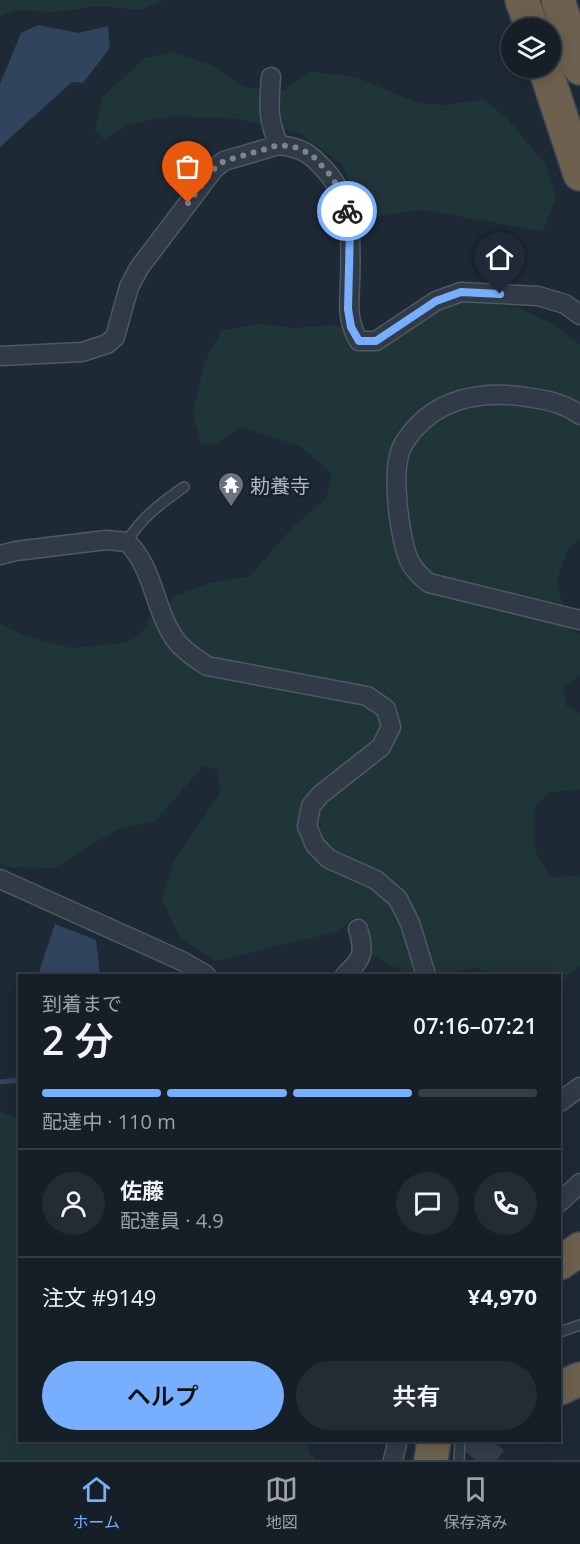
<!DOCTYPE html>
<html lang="ja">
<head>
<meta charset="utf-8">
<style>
  body { margin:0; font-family:"Open Sans","Noto Sans JP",sans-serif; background:#232c34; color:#f1f3f6; height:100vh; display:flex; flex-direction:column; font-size:22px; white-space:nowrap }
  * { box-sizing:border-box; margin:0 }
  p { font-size:20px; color:#9ea2a8 }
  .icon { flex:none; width:33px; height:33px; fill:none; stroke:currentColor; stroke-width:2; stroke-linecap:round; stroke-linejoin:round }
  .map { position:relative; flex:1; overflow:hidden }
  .panel { position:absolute; left:18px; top:974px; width:543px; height:468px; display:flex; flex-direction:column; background:#161f28; border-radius:0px; box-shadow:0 3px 15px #0003,0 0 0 2px #353d45 }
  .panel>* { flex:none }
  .fabs { position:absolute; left:501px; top:18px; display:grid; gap:12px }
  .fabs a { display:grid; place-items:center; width:60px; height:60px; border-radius:50%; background:#161f28; box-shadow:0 3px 15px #0003,0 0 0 2px #353d45; font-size:30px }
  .pin { position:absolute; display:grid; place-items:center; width:51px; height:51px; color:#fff; margin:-62px -26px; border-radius:50% 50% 50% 0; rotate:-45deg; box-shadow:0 0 6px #0007 }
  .pin .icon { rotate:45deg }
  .courier { position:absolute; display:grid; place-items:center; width:60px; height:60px; margin:-30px; border:4px solid #77aefd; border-radius:50%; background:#fff; color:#222; box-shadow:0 2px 8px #0007 }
  .summary em { font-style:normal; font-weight:600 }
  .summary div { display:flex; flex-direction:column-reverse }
  .summary { display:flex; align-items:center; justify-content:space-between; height:102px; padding:0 24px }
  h1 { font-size:39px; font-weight:600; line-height:45px }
  .bar { display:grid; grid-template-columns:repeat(4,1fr); gap:9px 6px; align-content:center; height:72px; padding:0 24px }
  .bar i { height:8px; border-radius:4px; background:#353d45 }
  .bar .on { background:#77aefd }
  .bar p { grid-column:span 4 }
  .line { display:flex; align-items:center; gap:15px; padding:0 24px; border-top:2px solid #353d45 }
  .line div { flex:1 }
  .round { display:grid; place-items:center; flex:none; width:63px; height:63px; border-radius:32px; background:#232c34 }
  .primary-button { display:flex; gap:12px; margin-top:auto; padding:12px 24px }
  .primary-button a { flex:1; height:69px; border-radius:36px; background:#77aefd; color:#111; font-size:24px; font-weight:600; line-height:69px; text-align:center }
  .primary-button a+a { background:#232c34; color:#f1f3f6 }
  .tab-bar { display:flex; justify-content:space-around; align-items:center; height:84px; border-top:2px solid #353d45; background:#161f28; font-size:16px; color:#9ea2a8 }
  .tab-bar a { display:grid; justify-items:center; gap:3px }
  .tab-bar .on { color:#77aefd }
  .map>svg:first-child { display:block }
  .green { fill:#203537 }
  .water { fill:#30445e }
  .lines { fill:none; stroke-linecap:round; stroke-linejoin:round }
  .stream { stroke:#30445e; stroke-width:5 }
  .highway-tunnel { stroke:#333e4b; stroke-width:33; stroke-dasharray:33 16; stroke-linecap:butt }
  .lane-casing { stroke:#4f5865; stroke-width:12 }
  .street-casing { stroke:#4f5865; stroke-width:21 }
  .highway-casing { stroke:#3c4551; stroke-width:36 }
  .lane { stroke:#313b47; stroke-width:9 }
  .street { stroke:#313b47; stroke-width:18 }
  .highway { stroke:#6d604e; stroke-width:33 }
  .done { stroke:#7a8492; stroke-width:6; stroke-dasharray:0 10.8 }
  .route { stroke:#77aefd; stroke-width:8 }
  .labels { text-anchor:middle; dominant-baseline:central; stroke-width:4.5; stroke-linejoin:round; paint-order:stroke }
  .poi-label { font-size:20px; fill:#abb5c4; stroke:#17202b; text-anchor:start }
</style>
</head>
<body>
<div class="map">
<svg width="580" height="1460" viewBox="0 0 580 1460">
  <rect width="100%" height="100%" fill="#1e2936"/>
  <path class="green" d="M 0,0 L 164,0 L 140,10 L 99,6 L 55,12 L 15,10 L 0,16 Z
    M 172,52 L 212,65 L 244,87 L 284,90 L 310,71 L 355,77 L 418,103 L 443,105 L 483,100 L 505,116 L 545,164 L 556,198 L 543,231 L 421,210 L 374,216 L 357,205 L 343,166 L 301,134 L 284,129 L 237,119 L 175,116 L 129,124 L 105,140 L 95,131 L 102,98 L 144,58 Z
    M 465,300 L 519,308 L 553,324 L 580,345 L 580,540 L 569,546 L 557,580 L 567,627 L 580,634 L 580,675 L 564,688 L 566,706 L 580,713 L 580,789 L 549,793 L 535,806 L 535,851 L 551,877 L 580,876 L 580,966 L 560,981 L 560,975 L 488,975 L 477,967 L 445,975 L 409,975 L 372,955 L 365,931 L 355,917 L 336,932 L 215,961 L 180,938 L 162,899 L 174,861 L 220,794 L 218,770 L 203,766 L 155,821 L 116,830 L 54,868 L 7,867 L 0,864 L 0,623 L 23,635 L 71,648 L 124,643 L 139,636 L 150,619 L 177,595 L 210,583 L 250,576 L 294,526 L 326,498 L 332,474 L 300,446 L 241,427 L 217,443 L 201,445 L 193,414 L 204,363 L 222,330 L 260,324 L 292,328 L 335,325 L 365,335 L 397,336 L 434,309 Z
    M 0,1112 L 19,1119 L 20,1440 L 308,1440 L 309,1452 L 316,1460 L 0,1460 Z"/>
  <path class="water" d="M 38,25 L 78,33 L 108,26 L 110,48 L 83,83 L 72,82 L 0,147 L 0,84 L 21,33 Z
    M 55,924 L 96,940 L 100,975 L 38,975 Z"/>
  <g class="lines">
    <path class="stream" d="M 0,1082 L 20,1080"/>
    <path class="highway-tunnel" d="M 476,1460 L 491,1440"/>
    <defs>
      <path id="lane" d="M 127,542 C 140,518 163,502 184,487
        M 560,1332 L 580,1325
        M 459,1460 L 460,1440"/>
      <path id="street" d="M 279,145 C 302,148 310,153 325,170 C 354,201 351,244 350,284 C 349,306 347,321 359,341 L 376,341 L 436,301 L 461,292 L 538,296 L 565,304 L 580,315
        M 0,356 L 82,352 L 107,344 L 115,337 L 129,287 L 139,268 L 214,169 L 224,161 L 279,145 C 267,119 269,106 271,77
        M 580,415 C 565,404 551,401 533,398 C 483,389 433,397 404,443 C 392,462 397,503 400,524 C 405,551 406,566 429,583 L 580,620
        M 0,555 L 16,551 L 106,540 L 127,542 C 155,569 154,612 177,642 C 185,652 197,659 207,666 L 367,696 L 386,709 L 391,727 L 381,747 L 320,795 L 311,806 L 307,826 L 315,845 L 329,859 L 376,880 L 398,899 L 410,923 L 426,975
        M 0,879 L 182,961 L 206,975
        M 345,975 C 363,959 365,952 358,929
        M 560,1102 L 580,1087
        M 560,1202 L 580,1183
        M 393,1460 L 398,1440"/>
      <path id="highway" d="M 522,0 L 532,28
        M 558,0 L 580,68
        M 545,68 L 580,174
        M 560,1263 L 580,1249
        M 560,1388 L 580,1379
        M 431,1460 L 434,1440"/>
    </defs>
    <use href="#lane" class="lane-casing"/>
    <use href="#street" class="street-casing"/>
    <use href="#highway" class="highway-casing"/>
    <use href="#lane" class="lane"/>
    <use href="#street" class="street"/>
    <use href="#highway" class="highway"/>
  </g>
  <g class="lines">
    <path class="done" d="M 188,203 L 214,169 L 224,161 L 279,145 L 294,147 L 311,154 L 333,178 L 347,211"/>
    <path class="route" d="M 347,211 L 350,226 L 348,309 L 351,327 L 359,341 L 376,341 L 436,301 L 461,292 L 500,294"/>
  </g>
  <defs>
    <symbol id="temple-pin" viewBox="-11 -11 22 30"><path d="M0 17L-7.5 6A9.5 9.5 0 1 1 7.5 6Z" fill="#6b7280" stroke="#17202b"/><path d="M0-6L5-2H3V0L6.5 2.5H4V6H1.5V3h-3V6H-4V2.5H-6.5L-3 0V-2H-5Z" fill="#fff"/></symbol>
  </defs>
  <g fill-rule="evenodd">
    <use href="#temple-pin" x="216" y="470" width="30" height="40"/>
  </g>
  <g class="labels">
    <g class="poi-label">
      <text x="250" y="485">勅養寺</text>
    </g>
  </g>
</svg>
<div class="fabs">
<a><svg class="icon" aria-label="layers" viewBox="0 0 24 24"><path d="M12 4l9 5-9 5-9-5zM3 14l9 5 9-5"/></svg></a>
</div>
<div class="pin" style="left:188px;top:203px;background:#ea580c"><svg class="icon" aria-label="bag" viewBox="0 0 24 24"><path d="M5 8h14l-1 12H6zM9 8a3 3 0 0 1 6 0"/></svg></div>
<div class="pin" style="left:500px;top:294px;background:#1f2937"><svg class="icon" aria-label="home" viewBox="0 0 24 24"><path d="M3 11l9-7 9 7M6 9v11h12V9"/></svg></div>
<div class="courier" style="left:347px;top:211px"><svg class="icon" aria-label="bike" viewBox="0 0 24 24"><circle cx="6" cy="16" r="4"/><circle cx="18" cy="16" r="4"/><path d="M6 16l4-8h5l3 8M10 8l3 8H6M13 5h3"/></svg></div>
<section class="panel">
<div class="summary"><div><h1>2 分</h1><p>到着まで</p></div><em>07:16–07:21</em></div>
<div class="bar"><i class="on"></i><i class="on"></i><i class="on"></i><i></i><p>配達中 · 110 m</p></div>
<div class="line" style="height:108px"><a class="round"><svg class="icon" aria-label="person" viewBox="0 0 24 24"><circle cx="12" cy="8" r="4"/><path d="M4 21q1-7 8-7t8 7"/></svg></a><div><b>佐藤</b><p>配達員 · 4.9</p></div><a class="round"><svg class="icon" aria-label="chat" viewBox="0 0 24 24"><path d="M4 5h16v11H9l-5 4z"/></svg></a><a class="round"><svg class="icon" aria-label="phone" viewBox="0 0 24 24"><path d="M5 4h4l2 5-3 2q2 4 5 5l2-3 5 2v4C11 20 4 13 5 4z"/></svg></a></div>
<div class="line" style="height:78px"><div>注文 #9149</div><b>¥4,970</b></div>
<div class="primary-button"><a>ヘルプ</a><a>共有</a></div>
</section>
</div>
<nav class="tab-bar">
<a class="on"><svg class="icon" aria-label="home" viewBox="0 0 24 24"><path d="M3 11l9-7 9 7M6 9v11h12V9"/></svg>ホーム</a>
<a><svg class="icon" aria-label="map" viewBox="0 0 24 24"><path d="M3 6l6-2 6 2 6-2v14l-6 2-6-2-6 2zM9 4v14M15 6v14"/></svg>地図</a>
<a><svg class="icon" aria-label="saved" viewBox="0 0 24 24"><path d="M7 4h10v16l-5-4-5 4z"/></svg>保存済み</a>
</nav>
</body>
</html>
